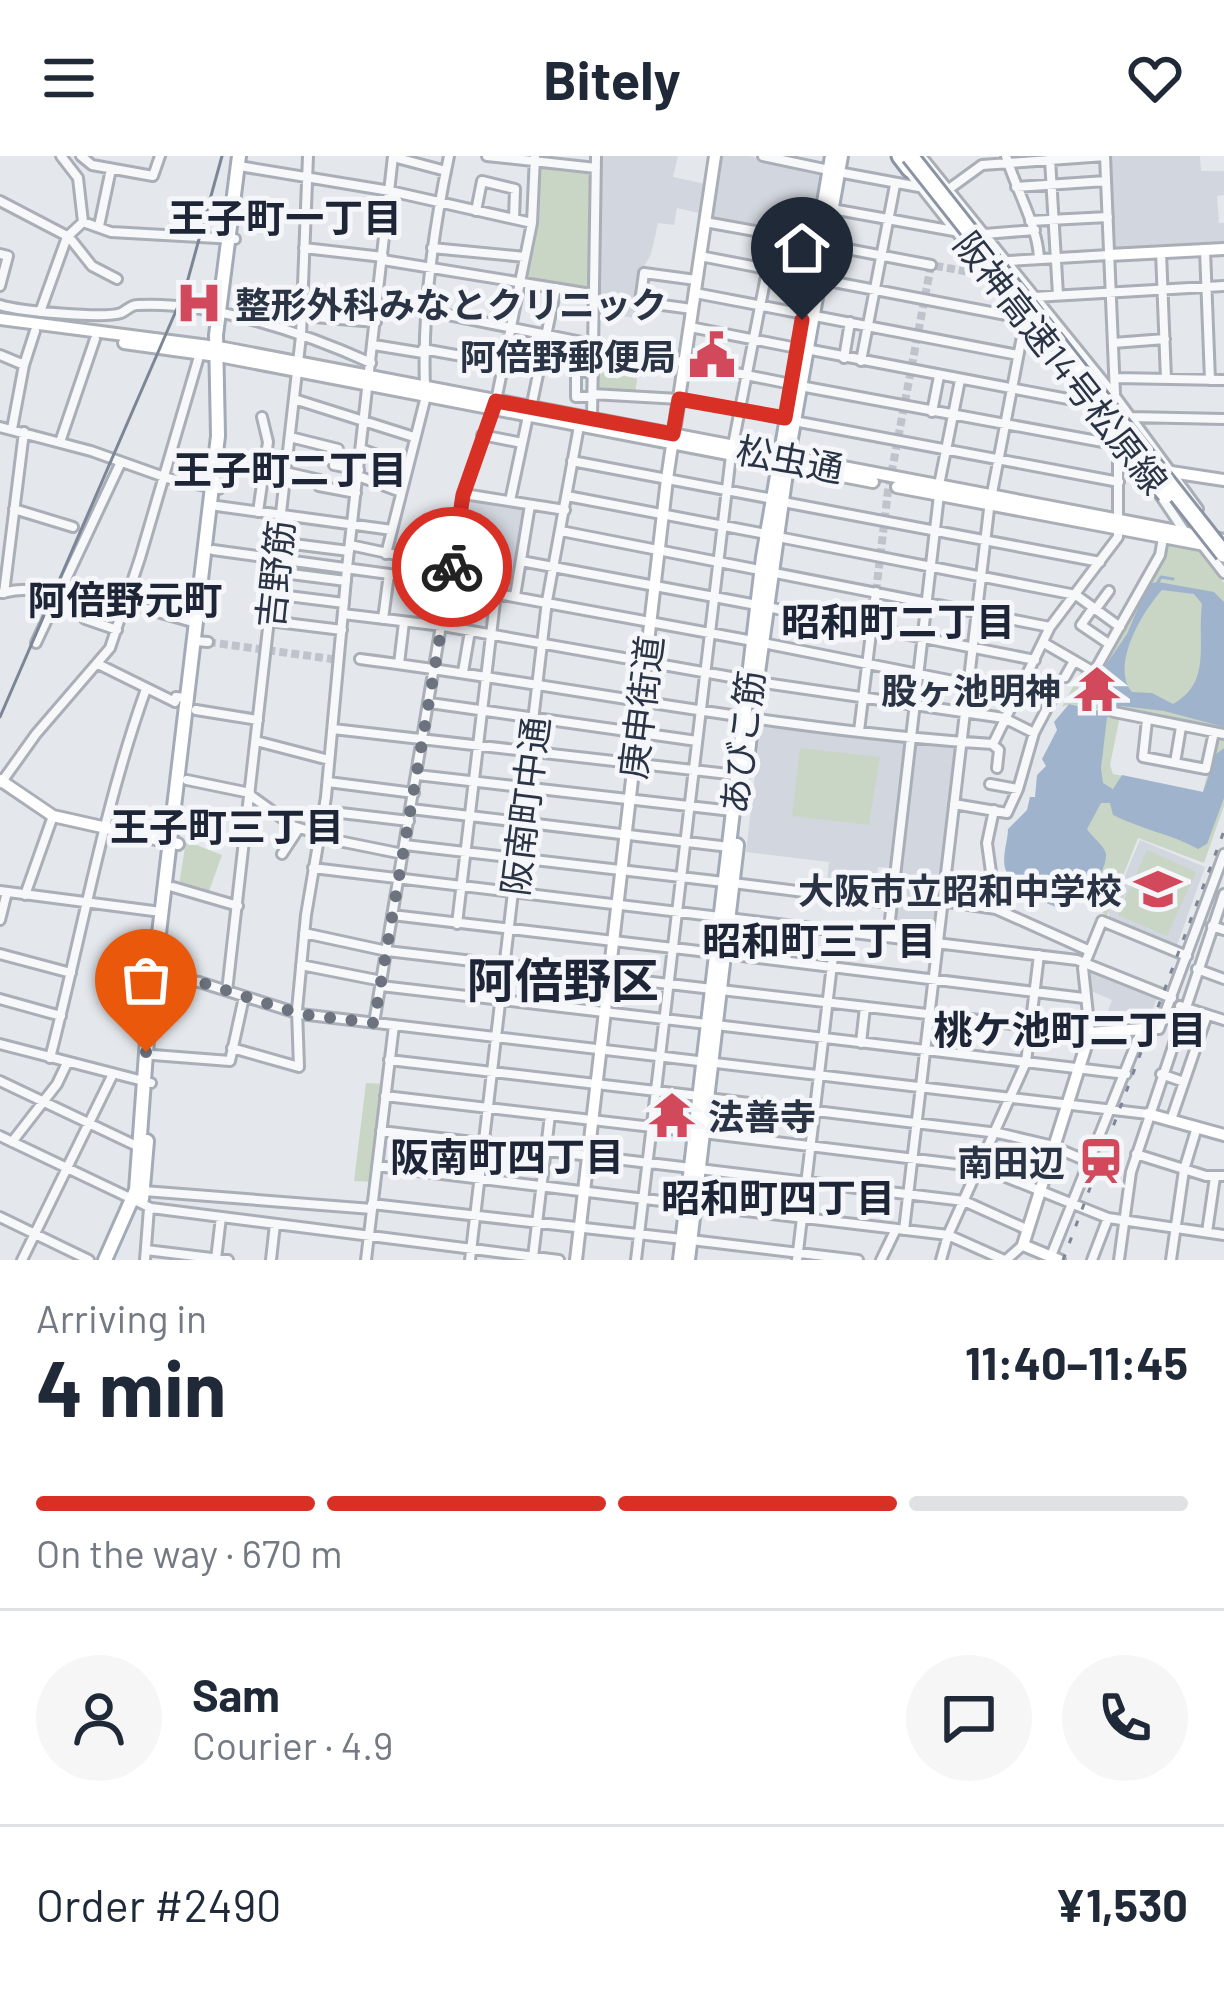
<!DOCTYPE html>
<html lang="en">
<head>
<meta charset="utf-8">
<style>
  body { margin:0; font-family:Barlow,"Noto Sans JP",sans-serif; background:#f6f6f7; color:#1f2937; height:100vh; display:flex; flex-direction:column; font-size:45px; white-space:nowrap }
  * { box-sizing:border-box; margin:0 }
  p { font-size:39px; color:#747a83 }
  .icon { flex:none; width:66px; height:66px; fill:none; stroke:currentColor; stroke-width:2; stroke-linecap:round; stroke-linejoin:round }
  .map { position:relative; height:1104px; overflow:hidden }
  .sheet { display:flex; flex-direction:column; background:#fff; flex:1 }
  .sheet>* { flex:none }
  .pin { position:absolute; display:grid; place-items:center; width:102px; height:102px; color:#fff; margin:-123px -51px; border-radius:50% 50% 50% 0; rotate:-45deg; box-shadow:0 0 12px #0007 }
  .pin .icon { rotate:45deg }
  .courier { position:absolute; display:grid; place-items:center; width:120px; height:120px; margin:-60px; border:9px solid #d93025; border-radius:50%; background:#fff; color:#222; box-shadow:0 3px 15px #0007 }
  .summary em { font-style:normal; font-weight:700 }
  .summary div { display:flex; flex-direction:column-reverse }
  .summary { display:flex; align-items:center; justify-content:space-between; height:204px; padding:0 36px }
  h1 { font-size:78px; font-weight:700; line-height:90px }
  .bar { display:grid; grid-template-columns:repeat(4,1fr); gap:18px 12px; align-content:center; height:144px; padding:0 36px }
  .bar i { height:15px; border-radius:9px; background:#e0e1e3 }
  .bar .selected { background:#d93025 }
  .bar p { grid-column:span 4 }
  .line { display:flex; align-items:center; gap:30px; padding:0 36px; border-top:3px solid #e0e1e3 }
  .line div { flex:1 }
  .round { display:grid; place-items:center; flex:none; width:126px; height:126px; border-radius:63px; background:#f6f6f7 }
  header { display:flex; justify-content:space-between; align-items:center; height:156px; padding:0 36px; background:#fff; font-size:54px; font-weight:700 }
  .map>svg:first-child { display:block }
  .built { fill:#d2d6de }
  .green { fill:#c9d6c5 }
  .water { fill:#9fb4cc; fill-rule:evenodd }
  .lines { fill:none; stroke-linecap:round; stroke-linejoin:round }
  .stream { stroke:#9fb4cc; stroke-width:3 }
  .street-tunnel { stroke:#bfc3cb; stroke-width:8; stroke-dasharray:8 4; stroke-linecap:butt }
  .street-casing { stroke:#a9aeb7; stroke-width:14 }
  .secondary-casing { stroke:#a9aeb7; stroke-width:16 }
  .primary-casing { stroke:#a3abb8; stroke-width:18 }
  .highway-casing { stroke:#8b94a3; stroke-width:21 }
  .street { stroke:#f7f8fa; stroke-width:8 }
  .secondary { stroke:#fff; stroke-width:10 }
  .primary { stroke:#fff; stroke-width:12 }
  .highway { stroke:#fff; stroke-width:15 }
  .tram { stroke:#7d8696; stroke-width:3 }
  .rail { stroke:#7d8696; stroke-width:3; stroke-dasharray:6 12; stroke-linecap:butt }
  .highway-bridge-casing { stroke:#8b94a3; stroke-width:21; stroke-linecap:butt }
  .highway-bridge { stroke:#fff; stroke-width:15 }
  .done { stroke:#6c737f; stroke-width:12; stroke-dasharray:0 21.6 }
  .route { stroke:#d93025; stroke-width:15 }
  .labels { text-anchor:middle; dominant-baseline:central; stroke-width:10; stroke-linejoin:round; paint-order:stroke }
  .poi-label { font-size:36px; font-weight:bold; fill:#2b3445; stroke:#f4f6f9; text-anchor:end }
  .street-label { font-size:36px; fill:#2b3445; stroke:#f4f6f9 }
  .neighbourhood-label { font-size:39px; font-weight:bold; fill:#1d2536; stroke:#f4f6f9 }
  .district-label { font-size:48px; font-weight:bold; fill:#1d2536; stroke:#f4f6f9 }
</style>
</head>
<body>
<header><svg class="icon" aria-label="menu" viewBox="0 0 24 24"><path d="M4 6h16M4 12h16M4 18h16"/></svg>Bitely<svg class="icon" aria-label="heart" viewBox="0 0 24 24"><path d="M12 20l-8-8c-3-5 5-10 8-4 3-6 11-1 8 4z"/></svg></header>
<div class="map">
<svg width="1224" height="1104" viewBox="0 0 1224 1104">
  <rect width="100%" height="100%" fill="#e4e7ec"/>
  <path class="built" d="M 598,0 L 678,0 L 673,21 L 706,28 L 699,57 L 677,52 L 674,69 L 658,67 L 651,98 L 642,114 L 635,162 L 595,155 Z
    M 720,0 L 749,0 L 821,16 L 809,83 L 711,64 Z
    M 1107,0 L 1200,0 L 1201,15 L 1224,15 L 1224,39 L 1217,40 L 1219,67 L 1224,67 L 1224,89 L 1113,96 Z
    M 466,340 L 528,351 L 514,437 L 452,427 Z
    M 761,567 L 908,585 L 893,712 L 878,711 L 873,742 L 826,737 L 829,706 L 746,696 Z
    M 913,583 L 957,590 L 934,785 L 891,780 Z
    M 1140,684 L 1205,711 L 1176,792 L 1109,765 L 1109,756 Z
    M 1088,809 L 1158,839 L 1148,867 L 1104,867 L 1112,844 L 1089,834 Z"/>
  <path class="green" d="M 539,8 L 592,14 L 588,134 L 524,122 Z
    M 596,193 L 640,201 L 635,238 L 600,237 L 595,232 Z
    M 1164,389 L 1199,395 L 1224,427 L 1224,575 L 1120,560 L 1110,609 L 1113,618 L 1203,636 L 1216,580 L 1224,581 L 1224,650 L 1204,707 L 1138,682 L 1107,760 L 1070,731 L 1037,673 L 1105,555 L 1070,548 L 1062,551 L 1082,514 L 1085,520 L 1078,529 L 1080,543 L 1109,551 L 1109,528 L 1097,516 Z
    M 800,592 L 880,601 L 869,669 L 792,660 Z
    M 186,685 L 222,699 L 208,738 L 179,729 Z
    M 1147,694 L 1196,716 L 1167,780 L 1118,759 Z
    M 366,927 L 385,928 L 373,1026 L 354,1025 Z"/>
  <path class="water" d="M 1158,426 L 1214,436 L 1224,446 L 1224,571 L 1164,555 L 1121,550 L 1107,562 L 1101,612 L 1103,627 L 1113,633 L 1122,619 L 1203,636 L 1216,598 L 1224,592 L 1224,642 L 1207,688 L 1198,693 C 1171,678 1140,673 1113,659 L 1110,647 L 1101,647 L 1087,673 C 1091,680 1105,690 1106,698 C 1107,720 1079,745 1063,753 C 1044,748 1011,731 1005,712 C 1002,700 1008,684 1008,673 L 1027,654 L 1030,641 L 1035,641 L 1037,619 L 1046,610 L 1042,603 L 1057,574 L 1054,566 L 1069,548 L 1100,555 L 1112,548 L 1113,529 L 1105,510 L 1127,478 L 1148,428 ZM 1162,434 L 1194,438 L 1202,448 C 1197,489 1212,526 1173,548 L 1152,537 L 1132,536 C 1110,510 1142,456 1162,434 Z"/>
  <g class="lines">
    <path class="stream" d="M 1158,426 L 1161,421 L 1173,423"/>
    <path class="street-tunnel" d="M 876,436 L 888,335 L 931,109 L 980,118
      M 208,486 L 339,504"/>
    <defs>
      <path id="street" d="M 61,0 L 78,22 L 83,66
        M 81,0 L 92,9 L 153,20 L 160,0
        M 487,0 L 596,12
        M 763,0 L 829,14
        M 921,0 L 1115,240 L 1198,353
        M 1006,0 C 1016,34 1038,70 1039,103
        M 1105,0 L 1115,238
        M 393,1 L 446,15
        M 1050,3 L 1058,139
        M 239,10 L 390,35 L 532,67
        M 906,12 L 1112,273
        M 838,16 L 919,31
        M 1016,31 L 1106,25
        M 949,33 L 982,9 L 1105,0
        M 0,45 L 69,81 L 92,110 L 117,123
        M 832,53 L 954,75
        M 476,55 L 482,25 L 515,33 L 514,63
        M 1030,65 L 1108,61
        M 705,66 L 816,86
        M 99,70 L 111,13
        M 985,78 L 1035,74
        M 826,89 L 931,109
        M 304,92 L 383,101
        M 432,92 L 525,101
        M 1205,94 L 1210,224
        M 1161,96 L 1166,223
        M 0,98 L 8,100 L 0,130
        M 700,100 L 809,121
        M 383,104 L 591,138
        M 1009,105 L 1109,99
        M 818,123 L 1017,161 L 1021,158
        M 695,137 L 1018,199
        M 1034,141 L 1224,130
        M 0,149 C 18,155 104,163 121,157 C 126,155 131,149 137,149 C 211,145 305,177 371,207
        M 692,153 L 640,146 L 644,117 L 696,124
        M 428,155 L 791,228
        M 40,156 L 67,81 L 83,66 L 111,76 L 235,83
        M 302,160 L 376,166
        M 690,171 L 797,192
        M 1113,187 L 1165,183
        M 374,189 L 423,197
        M 423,193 L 539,214
        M 806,193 L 1089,247
        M 0,199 L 24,209
        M 844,202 L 850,166
        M 861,205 L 895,29
        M 1116,222 L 1224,224
        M 425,230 C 422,153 433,76 449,0
        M 800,230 L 1119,289
        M 592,238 L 679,243 L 785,262
        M 592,241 L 576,241 L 576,216 L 592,216
        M 294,243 L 414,281
        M 531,252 L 556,132
        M 932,256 L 939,220
        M 1130,261 L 1224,263
        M 592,262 L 596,0
        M 794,265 L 1119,326
        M 0,271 L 91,295 L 167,322 L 219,333
        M 12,273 L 24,209 L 35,175
        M 482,279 L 522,287
        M 290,281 L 338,293 L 334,309 L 359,314
        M 60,286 L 95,183
        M 733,289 L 774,79
        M 361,293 L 407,310
        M 572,305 L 773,343
        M 285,316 L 320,324 L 319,330 L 356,337
        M 358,320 L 401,336
        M 939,329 L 960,224
        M 464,338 L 565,354
        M 1160,339 L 1185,376
        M 567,340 L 766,378
        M 510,345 L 528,260
        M 783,346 L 1100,406
        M 217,350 L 392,374
        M 14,353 L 73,371
        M 258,356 L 268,286 L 262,261
        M 561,375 L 1050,471
        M 778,381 L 1076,439 L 1120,471
        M 277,386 L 349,395
        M 350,389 L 452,411
        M 1203,390 L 1224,417
        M 213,394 L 389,418 L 753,485
        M 386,398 L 426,240
        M 521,405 L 757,449
        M 275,416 L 346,425
        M 2,437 C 33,429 60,437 90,447 L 85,463 L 117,474
        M 4,437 L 24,276
        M 272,438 L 344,447
        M 515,440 L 530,349
        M 126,447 L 196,467
        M 767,451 L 1035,504
        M 1093,452 L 1081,469 L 1109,488
        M 1095,454 L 1109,435
        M 343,458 L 443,470 L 748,524
        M 383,463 L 389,418
        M 269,465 L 342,474
        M 195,485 L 208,486
        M 36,487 L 121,306
        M 763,487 L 1019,538
        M 1044,487 L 1094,516 L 1160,399 L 1163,382
        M 360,503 C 571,530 780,575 993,588 L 1050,471 L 1118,381 L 1118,290
        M 98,508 L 175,546 L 176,541 L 186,542
        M 399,508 L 404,466
        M 463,516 L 470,475
        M 1065,521 L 1074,505
        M 758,526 L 1004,562 L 1034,577
        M 430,547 L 697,585
        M 196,554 L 258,564
        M 1114,556 L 1224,578
        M 1147,564 L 1143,601 L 1206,613 L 1214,576
        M 333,573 L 737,619
        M 859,575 L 876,436
        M 256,585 L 329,604
        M 992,588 L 999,594 L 997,612
        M 1175,607 L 1181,571
        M 417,619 L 732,655
        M 187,624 L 250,637
        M 328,626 L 414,637
        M 1,627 L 36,578 L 110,492 L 140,402 L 200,197
        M 990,628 L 1018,633
        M 250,639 L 293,670 L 319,678
        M 954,648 L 1007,657 L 1018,633 L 1034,577 L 1055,537
        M 411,653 L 729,691
        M 994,654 L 987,687 L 996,753
        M 324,655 L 409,665
        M 319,681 L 403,698
        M 405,689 L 724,726
        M 282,698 L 299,672
        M 313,712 L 1077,804 L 1172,842
        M 733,727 L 892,747
        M 173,731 L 238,750
        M 0,735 L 161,756
        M 25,739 L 53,660
        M 943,745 L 996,753 L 1090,795
        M 392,759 L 716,797
        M 0,764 L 7,736
        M 457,768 L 496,437
        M 1212,770 L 1224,774
        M 304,777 L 387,795 L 712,833
        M 888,781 L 939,339
        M 0,798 L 71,817
        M 725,798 L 1084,842
        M 301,809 L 382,825
        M 1197,813 L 1224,823
        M 154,819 L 199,826 L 300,858 L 1148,958
        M 381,830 L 707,868
        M 721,834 L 1090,877 L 1083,812 L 1102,765 L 1187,800
        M 227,835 L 301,180 L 308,0
        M 0,843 L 61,860
        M 1180,850 L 1224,864
        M 374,867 L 463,339 L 496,245 L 532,67 L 535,0
        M 716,869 L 1126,918
        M 861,887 L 865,851
        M 0,888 L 151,927
        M 232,892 L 299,911 L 297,854 L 306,759 L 326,641 L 347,412 L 393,0
        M 153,899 L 230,905 L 244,841
        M 50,902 C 82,778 103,653 146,533
        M 389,904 L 699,940
        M 1161,918 L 1184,926
        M 0,925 L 139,991
        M 385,940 L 695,976
        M 708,942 L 998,977 L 1049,989 L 1087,1005
        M 1171,964 L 1207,859
        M 381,975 L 691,1012
        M 703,977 L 981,1011 L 1108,1062
        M 0,980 L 151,1052 L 559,1104
        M 12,986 L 57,928 L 67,907
        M 1136,998 L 1206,1020 L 1224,1020
        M 377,1010 L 686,1048
        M 699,1013 L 964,1045 L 1026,1073
        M 144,1035 L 372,1053
        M 372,1048 L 682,1083
        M 695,1049 L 948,1079 L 1004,1104
        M 0,1061 L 89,1104
        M 904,1074 L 989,353 L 1024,170 L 1028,167
        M 1207,1076 L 1215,1021
        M 691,1084 L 858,1104
        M 146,1094 L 228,1104
        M 1051,1100 L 1142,873 L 1159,873 L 1224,698
        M 533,1101 L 550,959
        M 216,1103 L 221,1061
        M 22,1104 L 112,920
        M 145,1104 L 149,1052
        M 271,1104 L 275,1068
        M 366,1104 L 394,869
        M 470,1104 L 547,445 L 579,270
        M 636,1104 L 731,299
        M 797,1104 L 836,775
        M 881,1104 L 896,1073
        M 941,1104 L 948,1079 L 1026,906 L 1039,799
        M 1006,1104 L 1023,1089
        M 1092,1104 L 1108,1062 L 1224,1079
        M 1119,1104 L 1131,1016 L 1224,738
        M 1171,1104 L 1184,1014 L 1197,971"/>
      <path id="secondary" d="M 1109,99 L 1224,93
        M 0,163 L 224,192 L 1224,384
        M 124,187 L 224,201 L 873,326
        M 1171,316 L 1224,324
        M 897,331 L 1221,392
        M 0,624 L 53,660 L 178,688
        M 1148,958 L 1224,979
        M 576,1104 L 667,323 L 715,0
        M 1059,1104 L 1023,1089 L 1090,877 L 1142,873"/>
      <path id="primary" d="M 755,538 L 790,288 L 841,0
        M 746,615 L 751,570
        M 142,1043 L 147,985
        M 105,1104 L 136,1034 L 148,870 L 218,280 L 216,179 L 239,0
        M 680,1104 L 763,401 L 832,0
        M 688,1104 L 737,689"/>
      <path id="highway" d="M 900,0 L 910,13"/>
    </defs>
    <use href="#street" class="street-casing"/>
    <use href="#secondary" class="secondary-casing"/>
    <use href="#primary" class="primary-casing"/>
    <use href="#highway" class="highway-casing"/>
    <use href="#street" class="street"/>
    <use href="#secondary" class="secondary"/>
    <use href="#primary" class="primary"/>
    <use href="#highway" class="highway"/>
    <path class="tram" d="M 0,561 L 185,134 L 222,0"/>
    <path class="rail" d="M 1063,1104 L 1224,675"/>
    <defs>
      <path id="highway-bridge" d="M 910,0 L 1224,398
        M 1114,273 L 1166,339"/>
    </defs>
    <use href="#highway-bridge" class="highway-bridge-casing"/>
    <use href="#highway-bridge" class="highway-bridge"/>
  </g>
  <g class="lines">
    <path class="done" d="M 146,896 L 154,819 L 200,826 L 300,858 L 374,867 L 452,411"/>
    <path class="route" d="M 452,411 L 463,339 L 496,245 L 673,278 L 679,243 L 785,262 L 802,164"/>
  </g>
  <defs>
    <symbol id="hospital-bare" viewBox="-9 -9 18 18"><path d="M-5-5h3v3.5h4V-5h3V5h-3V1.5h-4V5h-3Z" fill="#d1495b" stroke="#f4f6f9" stroke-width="2.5" paint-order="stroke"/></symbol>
    <symbol id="civic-bare" viewBox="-9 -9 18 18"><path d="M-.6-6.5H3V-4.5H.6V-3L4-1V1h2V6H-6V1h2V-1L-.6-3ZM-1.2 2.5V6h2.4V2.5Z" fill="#d1495b" stroke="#f4f6f9" stroke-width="2.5" paint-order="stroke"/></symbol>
    <symbol id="temple-bare" viewBox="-9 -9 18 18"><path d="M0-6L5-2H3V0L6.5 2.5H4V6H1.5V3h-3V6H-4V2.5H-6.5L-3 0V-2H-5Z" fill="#d1495b" stroke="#f4f6f9" stroke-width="2.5" paint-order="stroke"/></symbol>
    <symbol id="school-bare" viewBox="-9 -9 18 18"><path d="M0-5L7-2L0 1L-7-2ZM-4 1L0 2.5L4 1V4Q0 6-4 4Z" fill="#d1495b" stroke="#f4f6f9" stroke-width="2.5" paint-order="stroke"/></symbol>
    <symbol id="station-bare" viewBox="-9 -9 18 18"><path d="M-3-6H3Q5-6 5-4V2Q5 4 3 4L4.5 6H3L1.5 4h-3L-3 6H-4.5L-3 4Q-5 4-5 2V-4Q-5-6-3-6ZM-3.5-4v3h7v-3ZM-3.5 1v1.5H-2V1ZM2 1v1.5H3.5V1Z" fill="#d1495b" stroke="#f4f6f9" stroke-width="2.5" paint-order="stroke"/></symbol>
  </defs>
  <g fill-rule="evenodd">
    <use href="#hospital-bare" x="166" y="114" width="66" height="66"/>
    <use href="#civic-bare" x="679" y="166" width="66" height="66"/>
    <use href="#temple-bare" x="1064" y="500" width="66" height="66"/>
    <use href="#school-bare" x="1125" y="700" width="66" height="66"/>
    <use href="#temple-bare" x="639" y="926" width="66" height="66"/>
    <use href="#station-bare" x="1068" y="972" width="66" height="66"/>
  </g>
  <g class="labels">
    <g class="poi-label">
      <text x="235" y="147" text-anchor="start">整形外科みなとクリニック</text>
      <text x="676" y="199">阿倍野郵便局</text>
      <text x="1061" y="533">股ヶ池明神</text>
      <text x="1122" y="733">大阪市立昭和中学校</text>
      <text x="708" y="959" text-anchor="start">法善寺</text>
      <text x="1065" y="1005">南田辺</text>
    </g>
    <g class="street-label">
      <text transform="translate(1062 206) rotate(52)">阪神高速14号松原線</text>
      <text transform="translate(790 302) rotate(11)">松虫通</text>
      <text transform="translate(274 418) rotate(-84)">吉野筋</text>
      <text transform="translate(640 551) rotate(-83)">庚申街道</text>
      <text transform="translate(741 586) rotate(-83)">あびこ筋</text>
      <text transform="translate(524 650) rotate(-83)">阪南町中通</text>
    </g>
    <g class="neighbourhood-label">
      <text x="285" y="60">王子町一丁目</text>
      <text x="290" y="312">王子町二丁目</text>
      <text x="125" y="442">阿倍野元町</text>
      <text x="898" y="464">昭和町二丁目</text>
      <text x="227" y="669">王子町三丁目</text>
      <text x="819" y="783">昭和町三丁目</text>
      <text x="1070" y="872">桃ケ池町二丁目</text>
      <text x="507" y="999">阪南町四丁目</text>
      <text x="778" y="1040">昭和町四丁目</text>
    </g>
    <g class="district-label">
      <text x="563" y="823">阿倍野区</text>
    </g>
  </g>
</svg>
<div class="pin" style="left:146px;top:896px;background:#ea580c"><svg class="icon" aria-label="bag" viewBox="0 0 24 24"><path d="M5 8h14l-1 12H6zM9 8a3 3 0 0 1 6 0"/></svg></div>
<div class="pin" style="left:802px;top:164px;background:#1f2937"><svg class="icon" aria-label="home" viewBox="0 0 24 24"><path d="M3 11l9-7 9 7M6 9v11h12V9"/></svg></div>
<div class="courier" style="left:452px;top:411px"><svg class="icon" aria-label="bike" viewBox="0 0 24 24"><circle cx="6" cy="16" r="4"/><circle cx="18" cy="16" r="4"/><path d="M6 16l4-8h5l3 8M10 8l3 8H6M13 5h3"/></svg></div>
</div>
<section class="sheet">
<div class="summary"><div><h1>4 min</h1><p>Arriving in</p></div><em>11:40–11:45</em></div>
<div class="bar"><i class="selected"></i><i class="selected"></i><i class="selected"></i><i></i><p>On the way · 670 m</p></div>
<div class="line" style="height:216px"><a class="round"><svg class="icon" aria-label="person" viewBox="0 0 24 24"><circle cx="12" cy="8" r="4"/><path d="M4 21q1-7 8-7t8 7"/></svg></a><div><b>Sam</b><p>Courier · 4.9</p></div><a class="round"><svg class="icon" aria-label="chat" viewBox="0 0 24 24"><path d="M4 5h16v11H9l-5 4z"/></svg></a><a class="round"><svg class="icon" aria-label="phone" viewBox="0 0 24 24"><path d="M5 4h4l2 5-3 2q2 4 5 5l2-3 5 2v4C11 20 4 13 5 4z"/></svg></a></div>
<div class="line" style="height:156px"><div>Order #2490</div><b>¥1,530</b></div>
</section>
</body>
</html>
